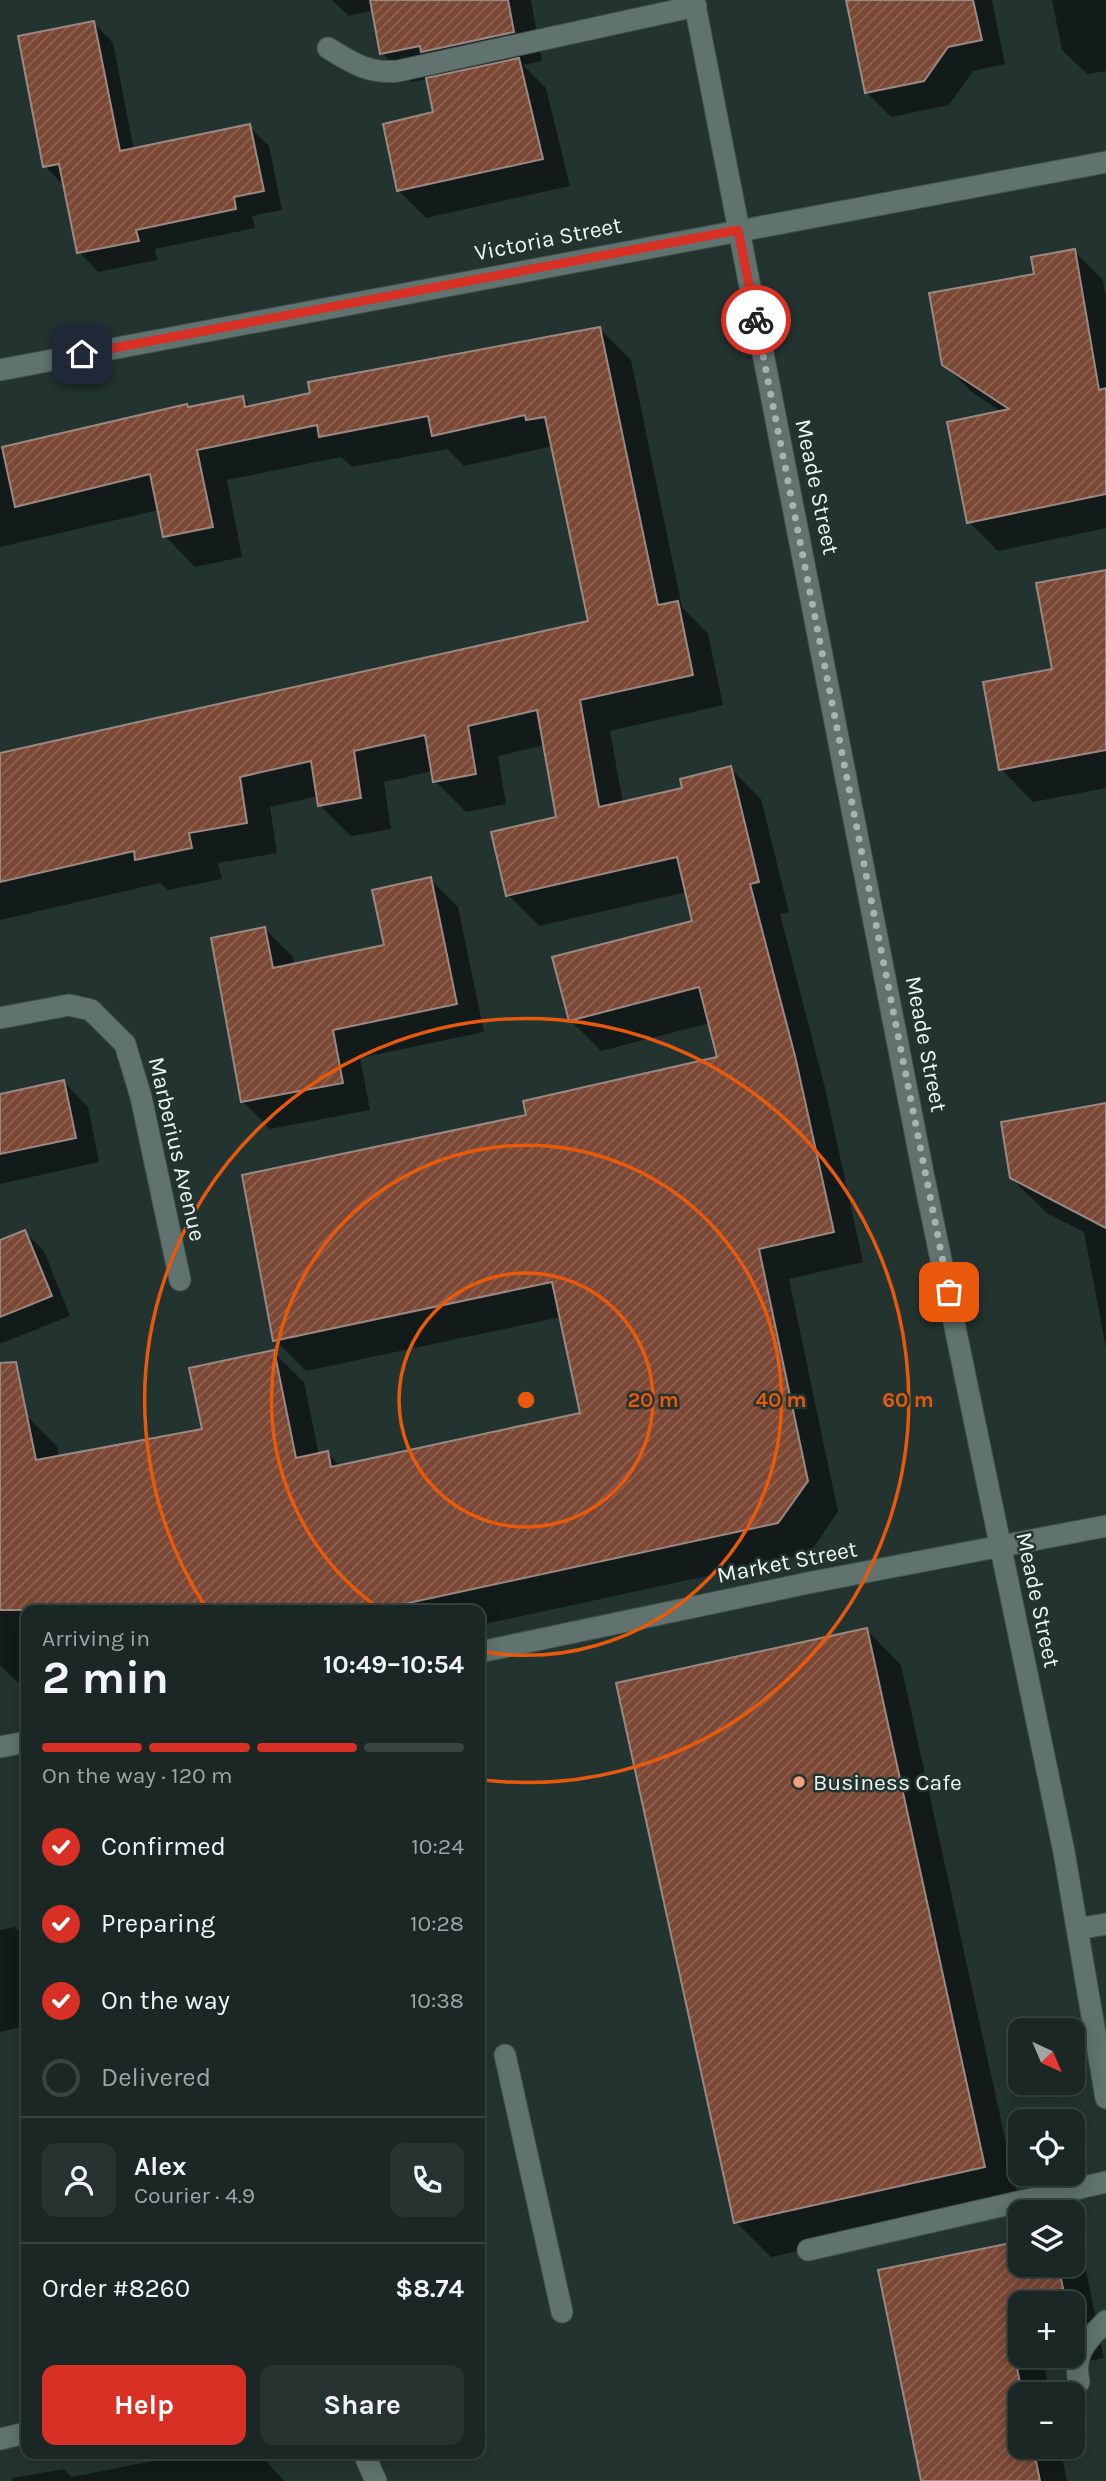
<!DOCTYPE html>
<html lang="en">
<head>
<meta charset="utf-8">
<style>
  body { margin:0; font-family:Karla,sans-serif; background:#273331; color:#f1f3f6; height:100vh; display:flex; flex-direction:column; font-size:26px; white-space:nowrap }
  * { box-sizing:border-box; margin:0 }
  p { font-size:23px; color:#9fa5a6 }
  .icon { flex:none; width:38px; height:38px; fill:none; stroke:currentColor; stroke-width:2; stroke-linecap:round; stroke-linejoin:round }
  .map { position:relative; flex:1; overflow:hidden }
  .side { position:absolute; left:21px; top:1605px; width:464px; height:854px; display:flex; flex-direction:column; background:#1a2724; border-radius:14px; box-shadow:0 4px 18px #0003,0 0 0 2px #384441 }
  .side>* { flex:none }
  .needle { width:46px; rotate:136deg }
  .tools { position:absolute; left:1008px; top:2018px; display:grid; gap:14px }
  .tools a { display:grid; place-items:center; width:77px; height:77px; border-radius:14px; background:#1a2724; box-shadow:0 4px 18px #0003,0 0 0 2px #384441; font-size:35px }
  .pin { position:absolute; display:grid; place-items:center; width:60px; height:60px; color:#fff; margin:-30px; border-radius:14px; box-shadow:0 4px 10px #0006 }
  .courier { position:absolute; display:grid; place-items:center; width:70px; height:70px; margin:-35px; border:5px solid #d93025; border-radius:50%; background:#fff; color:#222; box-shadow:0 2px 9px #0007 }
  .headline em { font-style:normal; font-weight:700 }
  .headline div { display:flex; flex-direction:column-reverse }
  .headline { display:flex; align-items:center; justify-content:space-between; height:119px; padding:0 21px }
  h1 { font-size:46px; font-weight:700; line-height:52px }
  .bar { display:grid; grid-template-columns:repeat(4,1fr); gap:10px 7px; align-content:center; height:84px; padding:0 21px }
  .bar i { height:9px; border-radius:5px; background:#384441 }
  .bar .selected { background:#d93025 }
  .bar p { grid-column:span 4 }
  .line { display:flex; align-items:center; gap:18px; padding:0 21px; border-top:2px solid #384441 }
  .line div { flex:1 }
  .round { display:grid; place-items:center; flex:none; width:74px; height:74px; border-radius:14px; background:#273331 }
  ol { padding:0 21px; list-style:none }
  li { display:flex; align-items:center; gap:21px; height:77px }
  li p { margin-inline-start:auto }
  li .icon { padding:7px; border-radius:50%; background:#d93025; color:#fff; stroke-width:4 }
  li:last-child { color:#9fa5a6 }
  li i { width:38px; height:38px; border:4px solid #384441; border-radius:50% }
  .action { display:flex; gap:14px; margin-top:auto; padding:14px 21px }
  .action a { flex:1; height:80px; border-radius:14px; background:#d93025; color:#fff; font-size:28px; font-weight:700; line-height:80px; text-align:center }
  .action a+a { background:#273331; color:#f1f3f6 }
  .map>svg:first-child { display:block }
  .shadow { fill:#0007; fill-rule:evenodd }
  .building { fill:url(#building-hatch); stroke:#9a8882; stroke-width:2 }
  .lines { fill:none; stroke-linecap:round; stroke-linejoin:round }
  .minor-casing { stroke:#41514d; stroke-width:23 }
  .minor { stroke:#60736f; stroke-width:21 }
  .done { stroke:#a6b3b0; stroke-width:7; stroke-dasharray:0 12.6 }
  .route { stroke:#d93025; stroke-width:9 }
  .ring { fill:none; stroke:#e8590c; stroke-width:3.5 }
  .poi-dot { fill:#f2a081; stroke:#233430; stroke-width:2.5 }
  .labels { text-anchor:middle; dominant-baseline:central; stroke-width:5; stroke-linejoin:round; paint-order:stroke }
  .street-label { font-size:23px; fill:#ecf7f5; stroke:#233430 }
  .poi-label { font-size:23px; fill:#ecf7f5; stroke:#233430; text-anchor:start }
  .centre { fill:#e8590c; stroke:#233430; stroke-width:3.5 }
  .ring-label { font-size:21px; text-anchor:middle; font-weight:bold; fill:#e8590c; stroke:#233430; stroke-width:5; stroke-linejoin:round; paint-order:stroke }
</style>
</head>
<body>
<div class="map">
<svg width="1106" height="2481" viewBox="0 0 1106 2481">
  <defs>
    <pattern id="building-hatch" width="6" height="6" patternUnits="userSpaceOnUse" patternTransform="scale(1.75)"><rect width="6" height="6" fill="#7b4835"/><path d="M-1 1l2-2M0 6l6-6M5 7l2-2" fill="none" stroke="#8e6353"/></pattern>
  </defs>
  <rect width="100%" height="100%" fill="#233430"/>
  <path class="shadow" d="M 332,0 L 531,0 L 542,61 L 523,65 L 546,88 L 570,186 L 426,218 L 398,190 L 435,114 L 428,79 L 411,82 L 382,53 L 374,10 L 349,16 Z
    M 847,0 L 992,0 L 1005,64 L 973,71 L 949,105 L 891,117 L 866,92 Z
    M 1052,0 L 1106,0 L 1106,71 L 1087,74 L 1062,50 Z
    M 94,23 L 113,43 L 134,150 L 249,126 L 269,146 L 282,210 L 252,216 L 255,228 L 155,249 L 157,260 L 98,272 L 79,252 L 64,186 L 45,166 Z
    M 1074,251 L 1103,280 L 1106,296 L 1106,528 L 998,551 L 969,522 L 1002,412 L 973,393 L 944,364 L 1036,275 Z
    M 600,329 L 631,360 L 682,607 L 708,634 L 723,705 L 610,731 L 623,803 L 684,789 L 730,768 L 761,799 L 789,912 L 780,914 L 825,1088 L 863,1262 L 789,1279 L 838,1512 L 809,1554 L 480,1625 L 480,1610 L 26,1610 L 26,1688 L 23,1688 L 0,1665 L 0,1420 L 26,1415 L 57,1446 L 59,1457 L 204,1430 L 273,1352 L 304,1382 L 319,1455 L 327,1453 L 340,1466 L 582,1414 L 561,1317 L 306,1371 L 275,1340 L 528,1116 L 719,1059 L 710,1023 L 601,1051 L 570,1020 L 695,922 L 687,892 L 539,926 L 508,895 L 558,818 L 545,745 L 498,756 L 506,804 L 466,812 L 435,781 L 433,771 L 384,782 L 391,829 L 351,836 L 320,805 L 318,796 L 270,807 L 277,853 L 218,863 L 222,879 L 168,890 L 160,883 L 0,920 L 0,755 L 590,622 L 553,446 L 464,466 L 447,449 L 352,467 L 341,457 L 227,480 L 242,557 L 195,567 L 165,536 L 159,510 L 0,547 L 0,449 L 187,406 L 189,409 L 242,398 L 251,407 Z
    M 1106,572 L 1106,788 L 1033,802 L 1001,769 Z
    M 430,879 L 458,907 L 484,1032 L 360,1058 L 370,1110 L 270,1129 L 242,1101 L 265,929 L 293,957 L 294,965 L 386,946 Z
    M 64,1082 L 88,1107 L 99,1162 L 0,1184 L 0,1095 Z
    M 1106,1105 L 1106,1348 L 1084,1232 L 1047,1213 L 1011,1178 Z
    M 25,1232 L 44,1251 L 70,1316 L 0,1344 L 0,1242 Z
    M 866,1629 L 901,1665 L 1019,2202 L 771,2257 L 736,2222 Z
    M 15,1927 L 26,1938 L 26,2026 L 0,2032 L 0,1930 Z
    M 1020,2242 L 1020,2264 L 1073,2264 L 1073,2258 L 1086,2271 L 1104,2358 L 1045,2370 L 1050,2394 L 1020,2394 L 1020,2446 L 1060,2446 L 1067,2481 L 923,2481 L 880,2272 ZM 1020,2303 L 1073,2303 L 1073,2356 L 1020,2356 Z
    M 152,2454 L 260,2454 L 284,2481 L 13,2481 L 12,2478 L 64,2469 L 72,2477 L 153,2461 Z"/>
  <path class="building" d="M 370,0 L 508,0 L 514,32 L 421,52 L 420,46 L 380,54 Z
    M 846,0 L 973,0 L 982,40 L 948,47 L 924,81 L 865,93 Z
    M 94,21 L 120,151 L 250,124 L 264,191 L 234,197 L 236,209 L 136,230 L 139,241 L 77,253 L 59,164 L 43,167 L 18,36 Z
    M 519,58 L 543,159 L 397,191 L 383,124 L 433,112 L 426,78 Z
    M 1075,249 L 1099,390 L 1106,388 L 1106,494 L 967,523 L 947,422 L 1009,409 L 942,365 L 929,293 L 1034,274 L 1031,257 Z
    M 600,327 L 658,605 L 678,601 L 693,675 L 580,700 L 599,807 L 682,788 L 680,779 L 731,766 L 759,882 L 750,884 L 795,1056 L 834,1232 L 759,1249 L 808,1481 L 778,1523 L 376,1610 L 0,1610 L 0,1363 L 16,1362 L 36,1460 L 202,1429 L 189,1368 L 274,1350 L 296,1458 L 328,1451 L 331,1467 L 580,1413 L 552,1282 L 273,1341 L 242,1175 L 526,1115 L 523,1101 L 717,1057 L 699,987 L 569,1021 L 552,957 L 692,921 L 677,857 L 506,896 L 491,832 L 556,817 L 537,710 L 468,726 L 476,774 L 433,782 L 425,735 L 354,751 L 361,798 L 318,806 L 311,761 L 240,777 L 247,823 L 189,833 L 192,848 L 135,860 L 134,851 L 0,882 L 0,753 L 588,621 L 545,417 L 526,420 L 525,415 L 432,436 L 428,416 L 319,437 L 317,425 L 197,450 L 213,527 L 163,537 L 150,474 L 15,507 L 2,447 L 187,404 L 188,407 L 243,396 L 245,407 L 310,393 L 308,382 Z
    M 1106,570 L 1106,750 L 999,770 L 983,682 L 1052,669 L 1036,583 Z
    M 431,877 L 457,1004 L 333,1030 L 343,1083 L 241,1102 L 211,938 L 265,927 L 273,968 L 384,945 L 372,890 Z
    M 64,1080 L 76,1138 L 0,1154 L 0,1094 Z
    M 1106,1103 L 1106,1228 L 1010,1178 L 1001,1122 Z
    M 25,1230 L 52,1296 L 0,1317 L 0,1240 Z
    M 867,1628 L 985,2167 L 734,2223 L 616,1683 Z
    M 1020,2241 L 1020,2264 L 1058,2264 L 1066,2303 L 1020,2303 L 1020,2334 L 1011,2336 L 1022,2394 L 1020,2446 L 1033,2446 L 1040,2481 L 921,2481 L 878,2270 Z"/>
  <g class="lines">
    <defs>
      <path id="minor" d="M 694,0 L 924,1178 L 1064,1852 L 1106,2098
        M 328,48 C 352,63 369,74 398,71 L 696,6
        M 0,370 L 1106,162
        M 0,1018 L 69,1005 L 91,1010 L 125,1044 L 141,1097 L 180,1280
        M 480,1652 L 808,1583 L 1106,1526
        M 0,1747 L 26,1742
        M 1077,1929 L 1106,1924
        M 505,2055 L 562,2312
        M 808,2250 L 1106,2182
        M 1079,2382 C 1072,2354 1088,2339 1106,2321
        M 0,2439 L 26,2433
        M 364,2454 L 376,2481"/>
    </defs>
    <use href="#minor" class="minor-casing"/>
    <use href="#minor" class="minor"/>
  </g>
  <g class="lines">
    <path class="done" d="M 756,320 L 949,1292"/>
    <path class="route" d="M 82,354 L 738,230 L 756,320"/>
  </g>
  <g class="ring">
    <circle cx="526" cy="1400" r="127"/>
    <path d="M380 1609A255 255 0 1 1 480 1651"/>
    <path d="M206 1608A382 382 0 1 1 483 1780"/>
  </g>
  <circle class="poi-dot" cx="799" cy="1782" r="7"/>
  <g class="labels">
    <g class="street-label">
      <text transform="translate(548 239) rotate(-11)">Victoria Street</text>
      <text transform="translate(817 487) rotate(78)">Meade Street</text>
      <text transform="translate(926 1044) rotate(79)">Meade Street</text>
      <text transform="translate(177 1149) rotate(77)">Marberius Avenue</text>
      <text transform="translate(787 1562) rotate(-11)">Market Street</text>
      <text transform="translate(1038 1600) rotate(78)">Meade Street</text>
    </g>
    <g class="poi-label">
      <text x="813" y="1782">Business Cafe</text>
    </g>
  </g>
  <circle cx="526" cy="1400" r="10" class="centre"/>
  <g class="ring-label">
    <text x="653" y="1407">20 m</text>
    <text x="781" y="1407">40 m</text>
    <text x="908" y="1407">60 m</text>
  </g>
</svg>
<div class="tools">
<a><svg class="needle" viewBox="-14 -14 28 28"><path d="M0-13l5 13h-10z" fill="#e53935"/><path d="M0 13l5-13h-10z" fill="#9fa5a6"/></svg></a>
<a><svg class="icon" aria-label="locate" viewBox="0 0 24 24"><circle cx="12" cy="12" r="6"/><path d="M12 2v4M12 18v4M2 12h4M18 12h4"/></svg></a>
<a><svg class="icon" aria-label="layers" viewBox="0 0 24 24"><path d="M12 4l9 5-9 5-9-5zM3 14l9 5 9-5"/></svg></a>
<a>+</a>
<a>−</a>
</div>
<div class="pin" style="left:949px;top:1292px;background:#ea580c"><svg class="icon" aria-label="bag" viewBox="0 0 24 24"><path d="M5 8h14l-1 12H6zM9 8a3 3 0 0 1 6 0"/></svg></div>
<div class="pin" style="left:82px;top:354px;background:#1f2937"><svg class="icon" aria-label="home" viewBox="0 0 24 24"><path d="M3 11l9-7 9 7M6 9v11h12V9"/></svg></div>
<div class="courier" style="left:756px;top:320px"><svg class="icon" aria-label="bike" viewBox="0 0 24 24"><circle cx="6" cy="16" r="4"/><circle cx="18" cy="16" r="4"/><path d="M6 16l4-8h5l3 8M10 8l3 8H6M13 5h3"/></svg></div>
<section class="side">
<div class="headline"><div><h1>2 min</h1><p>Arriving in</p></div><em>10:49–10:54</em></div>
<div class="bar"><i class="selected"></i><i class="selected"></i><i class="selected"></i><i></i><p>On the way · 120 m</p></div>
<ol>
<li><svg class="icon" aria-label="check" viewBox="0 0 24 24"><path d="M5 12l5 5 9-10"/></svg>Confirmed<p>10:24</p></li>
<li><svg class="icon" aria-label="check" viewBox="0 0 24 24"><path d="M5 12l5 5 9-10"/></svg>Preparing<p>10:28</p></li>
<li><svg class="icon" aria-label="check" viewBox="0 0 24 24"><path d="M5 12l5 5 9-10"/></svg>On the way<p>10:38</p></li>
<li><i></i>Delivered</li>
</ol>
<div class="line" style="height:126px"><a class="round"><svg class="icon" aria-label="person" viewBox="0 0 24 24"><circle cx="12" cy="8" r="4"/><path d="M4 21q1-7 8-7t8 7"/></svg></a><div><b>Alex</b><p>Courier · 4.9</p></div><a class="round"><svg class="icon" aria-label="phone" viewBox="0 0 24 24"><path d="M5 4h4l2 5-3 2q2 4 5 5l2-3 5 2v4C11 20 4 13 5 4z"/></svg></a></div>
<div class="line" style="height:91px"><div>Order #8260</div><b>$8.74</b></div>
<div class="action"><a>Help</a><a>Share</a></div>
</section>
</div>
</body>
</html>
